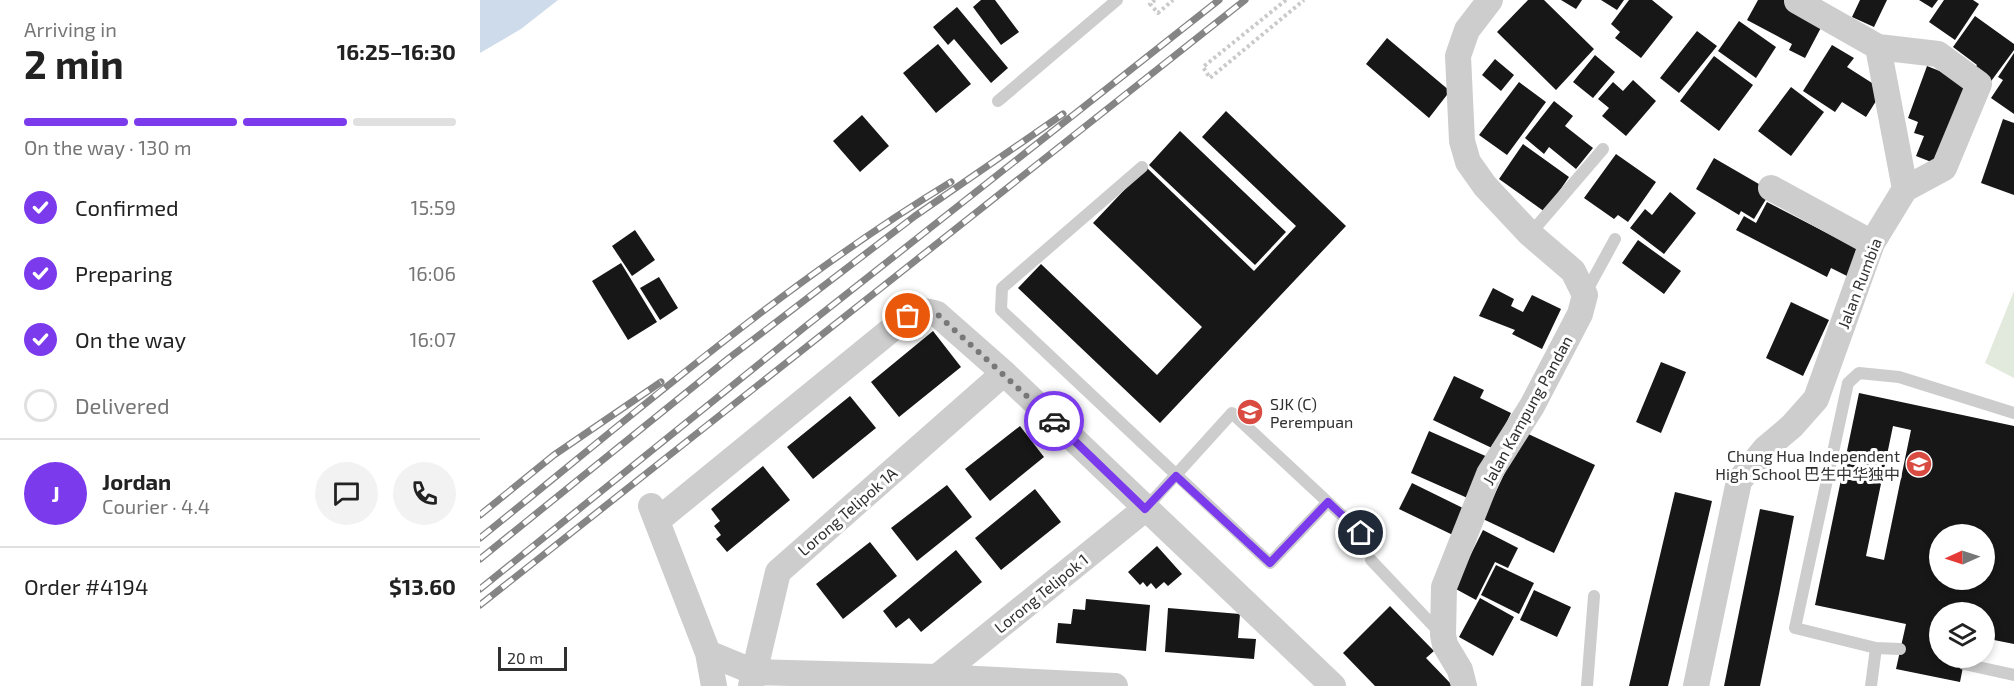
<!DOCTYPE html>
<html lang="en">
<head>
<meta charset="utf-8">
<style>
  body { margin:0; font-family:"Exo 2","Noto Sans SC",sans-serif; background:#f2f2f2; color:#222; height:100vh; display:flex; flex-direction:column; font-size:22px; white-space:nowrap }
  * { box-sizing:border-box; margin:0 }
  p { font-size:20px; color:#767676 }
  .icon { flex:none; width:33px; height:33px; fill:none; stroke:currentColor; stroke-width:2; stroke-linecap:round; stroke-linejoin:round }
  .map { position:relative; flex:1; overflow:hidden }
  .details { display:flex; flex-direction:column; background:#fff; width:480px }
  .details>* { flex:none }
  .needle { width:39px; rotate:267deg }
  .buttons { position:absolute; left:1449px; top:524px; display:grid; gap:12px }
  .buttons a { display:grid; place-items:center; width:66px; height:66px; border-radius:50%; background:#fff; box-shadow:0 3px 9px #0003; font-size:30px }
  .scale { position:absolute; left:18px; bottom:15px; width:69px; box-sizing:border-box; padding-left:6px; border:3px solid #303030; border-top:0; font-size:16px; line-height:21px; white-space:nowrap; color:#303030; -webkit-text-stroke:4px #fff; paint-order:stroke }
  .pin { position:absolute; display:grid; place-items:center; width:51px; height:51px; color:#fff; margin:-26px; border:3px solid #fff; border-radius:50%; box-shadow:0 2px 6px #0007 }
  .courier { position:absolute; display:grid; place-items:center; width:60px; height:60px; margin:-30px; border:4px solid #7c3aed; border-radius:50%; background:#fff; color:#222; box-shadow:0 2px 8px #0007 }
  .overview em { font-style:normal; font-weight:700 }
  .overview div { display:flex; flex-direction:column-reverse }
  .overview { display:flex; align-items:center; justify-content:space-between; height:102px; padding:0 24px }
  h1 { font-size:39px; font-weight:700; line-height:45px }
  .bar { display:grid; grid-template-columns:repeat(4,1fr); gap:9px 6px; align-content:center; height:72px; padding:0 24px }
  .bar i { height:8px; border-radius:4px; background:#e0e0e0 }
  .bar .active { background:#7c3aed }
  .bar p { grid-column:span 4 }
  .line { display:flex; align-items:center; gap:15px; padding:0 24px; border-top:2px solid #e0e0e0 }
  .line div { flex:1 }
  .round { display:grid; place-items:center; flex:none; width:63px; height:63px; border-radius:32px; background:#f2f2f2 }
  ol { padding:0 24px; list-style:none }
  li { display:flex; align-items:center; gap:18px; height:66px }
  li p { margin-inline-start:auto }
  li .icon { padding:6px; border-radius:50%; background:#7c3aed; color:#fff; stroke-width:4 }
  li:last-child { color:#767676 }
  li i { width:33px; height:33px; border:3px solid #e0e0e0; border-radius:50% }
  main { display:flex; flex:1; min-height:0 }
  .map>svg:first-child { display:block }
  .green { fill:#e2e9dd }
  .water { fill:#cedbea }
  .building { fill:#171717; fill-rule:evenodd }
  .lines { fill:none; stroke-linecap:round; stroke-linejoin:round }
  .path { stroke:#cacaca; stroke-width:4; stroke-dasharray:3 3; stroke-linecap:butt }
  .service { stroke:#cdcdcd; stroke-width:12 }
  .minor { stroke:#cdcdcd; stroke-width:26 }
  .rail-casing { stroke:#858585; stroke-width:7 }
  .rail { stroke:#fff; stroke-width:4.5; stroke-dasharray:14; stroke-linecap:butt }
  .done { stroke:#787878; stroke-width:6; stroke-dasharray:0 10.8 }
  .route { stroke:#7c3aed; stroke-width:8 }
  .labels { text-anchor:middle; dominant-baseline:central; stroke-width:6; stroke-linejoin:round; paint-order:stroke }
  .street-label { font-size:16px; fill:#303030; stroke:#fff }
  .poi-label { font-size:16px; fill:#303030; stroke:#fff; text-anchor:start }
</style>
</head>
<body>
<main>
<section class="details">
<div class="overview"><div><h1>2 min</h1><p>Arriving in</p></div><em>16:25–16:30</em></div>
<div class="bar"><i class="active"></i><i class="active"></i><i class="active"></i><i></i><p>On the way · 130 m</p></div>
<ol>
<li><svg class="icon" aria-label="check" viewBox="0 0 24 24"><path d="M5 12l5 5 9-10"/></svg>Confirmed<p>15:59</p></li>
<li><svg class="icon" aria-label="check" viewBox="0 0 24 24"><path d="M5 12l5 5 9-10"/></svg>Preparing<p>16:06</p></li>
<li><svg class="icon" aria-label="check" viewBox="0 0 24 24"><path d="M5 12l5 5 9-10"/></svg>On the way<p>16:07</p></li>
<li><i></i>Delivered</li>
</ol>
<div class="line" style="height:108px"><b class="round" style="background:#7c3aed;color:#fff">J</b><div><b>Jordan</b><p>Courier · 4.4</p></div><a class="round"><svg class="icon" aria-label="chat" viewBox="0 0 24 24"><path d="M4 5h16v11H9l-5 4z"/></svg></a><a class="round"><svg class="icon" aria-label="phone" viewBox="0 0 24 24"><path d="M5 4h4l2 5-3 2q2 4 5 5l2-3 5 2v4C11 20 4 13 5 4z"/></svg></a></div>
<div class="line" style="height:78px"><div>Order #4194</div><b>$13.60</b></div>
</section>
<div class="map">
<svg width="1534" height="686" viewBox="0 0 1534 686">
  <rect width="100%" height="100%" fill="#fff"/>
  <path class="green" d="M 1534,291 L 1534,378 L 1505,363 Z"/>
  <path class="water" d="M 0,0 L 78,0 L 41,29 L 0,53 Z"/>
  <path class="building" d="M 501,0 L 515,0 L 539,32 L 521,45 L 493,7 Z
    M 1048,0 L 1064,0 L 1114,49 L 1076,90 L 1017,32 Z
    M 1081,0 L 1102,0 L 1096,9 Z
    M 1121,0 L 1144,0 L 1137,10 Z
    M 1149,0 L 1172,0 L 1193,17 L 1161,58 L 1135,38 L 1140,32 L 1131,24 Z
    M 1278,0 L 1308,0 L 1345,20 L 1325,58 L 1309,50 L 1312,44 L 1267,20 Z
    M 1380,0 L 1407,0 L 1394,27 L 1372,17 Z
    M 1439,0 L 1458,0 L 1452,8 Z
    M 1464,0 L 1493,0 L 1499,4 L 1475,40 L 1449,22 Z
    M 477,7 L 528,68 L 511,83 L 474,39 L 468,45 L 453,27 Z
    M 1495,16 L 1534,44 L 1534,50 L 1509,84 L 1492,72 L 1497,65 L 1473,47 Z
    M 1259,21 L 1296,47 L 1276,78 L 1238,51 Z
    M 1217,31 L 1237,46 L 1199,93 L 1180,78 Z
    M 907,38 L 970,91 L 949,118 L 886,64 Z
    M 458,44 L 491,84 L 456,113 L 423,73 Z
    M 1352,45 L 1374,58 L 1367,67 L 1403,90 L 1386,117 L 1362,102 L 1355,112 L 1323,91 Z
    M 1534,53 L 1534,114 L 1511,98 L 1523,80 L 1518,77 Z
    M 1115,55 L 1135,72 L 1113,98 L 1093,82 Z
    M 1234,56 L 1273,85 L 1239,131 L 1200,101 Z
    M 1015,59 L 1034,75 L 1021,91 L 1002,75 Z
    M 1447,66 L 1490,83 L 1459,165 L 1436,156 L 1444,136 L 1434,133 L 1438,122 L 1428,118 Z
    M 1153,80 L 1176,101 L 1146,136 L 1122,116 L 1129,108 L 1118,99 L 1133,82 L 1143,91 Z
    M 1039,82 L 1066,102 L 1027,155 L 999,135 Z
    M 1311,87 L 1344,112 L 1311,156 L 1278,131 Z
    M 1074,101 L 1093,116 L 1085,126 L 1113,148 L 1096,169 L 1069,147 L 1064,154 L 1045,138 Z
    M 746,111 L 866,226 L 680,423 L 538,288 L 561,264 L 677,375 L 722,327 L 613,223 L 666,167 L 774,271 L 816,226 L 722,137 Z
    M 382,115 L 409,146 L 380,172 L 353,141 Z
    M 1523,119 L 1534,123 L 1534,195 L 1501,183 Z
    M 700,131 L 806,232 L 775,265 L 669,165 Z
    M 1043,144 L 1089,177 L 1065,212 L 1019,179 Z
    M 1136,154 L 1176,182 L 1148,222 L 1138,215 L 1134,219 L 1104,198 Z
    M 1234,158 L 1291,191 L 1274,219 L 1261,211 L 1259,215 L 1216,189 Z
    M 1190,192 L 1216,213 L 1184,254 L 1150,228 L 1165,209 L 1172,215 Z
    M 1287,202 L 1380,250 L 1367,276 L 1351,268 L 1347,277 L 1256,230 L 1264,216 L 1276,223 Z
    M 155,230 L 175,260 L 152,276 L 132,246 Z
    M 1158,240 L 1201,271 L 1184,294 L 1142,263 Z
    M 141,263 L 177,322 L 148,340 L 112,281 Z
    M 179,277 L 198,308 L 180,320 L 160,288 Z
    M 1013,288 L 1034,299 L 1031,306 L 1043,312 L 1052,295 L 1081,309 L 1062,349 L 1032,334 L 1035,330 L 999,316 Z
    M 1311,302 L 1349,320 L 1323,376 L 1286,358 Z
    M 453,331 L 481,367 L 419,417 L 391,382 Z
    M 1181,362 L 1206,372 L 1181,433 L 1156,422 Z
    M 974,376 L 1004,390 L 1000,398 L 1031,413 L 1014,449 L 953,420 Z
    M 1379,393 L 1534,426 L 1534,644 L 1504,638 L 1504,612 L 1460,612 L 1460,657 L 1485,657 L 1480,682 L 1416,669 L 1426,624 L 1335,605 ZM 1413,426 L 1431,430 L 1404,560 L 1386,556 ZM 1460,534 L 1504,534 L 1504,579 L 1460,579 Z
    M 370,396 L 396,428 L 333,479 L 307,447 Z
    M 540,426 L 564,457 L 510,501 L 485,469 Z
    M 949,431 L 1010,458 L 992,500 L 931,473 Z
    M 1044,432 L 1115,465 L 1074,553 L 1003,519 Z
    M 283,466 L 310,500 L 247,552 L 236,539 L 241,535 L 234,526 L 240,521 L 231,509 Z
    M 932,483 L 989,511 L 977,537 L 919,509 Z
    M 467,485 L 492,517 L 437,561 L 411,528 Z
    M 555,489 L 581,522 L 521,570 L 495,538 Z
    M 1195,492 L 1232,501 L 1226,527 L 1188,686 L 1149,686 Z
    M 1280,509 L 1314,516 L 1299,594 L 1280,686 L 1244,686 Z
    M 1003,530 L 1038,548 L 1028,568 L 1015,562 L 996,600 L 974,588 Z
    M 390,542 L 417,576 L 363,619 L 336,584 Z
    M 677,546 L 702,574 L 688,586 L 684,582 L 676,589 L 671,583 L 667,587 L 663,582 L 660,585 L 648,572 Z
    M 476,550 L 502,582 L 441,632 L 429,618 L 416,628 L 403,611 Z
    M 1016,565 L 1054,583 L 1039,614 L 1001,595 Z
    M 1054,590 L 1091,607 L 1077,637 L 1040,620 Z
    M 1000,598 L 1034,617 L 1013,656 L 979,637 Z
    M 606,599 L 670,605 L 666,651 L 576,643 L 578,623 L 591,624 L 593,609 L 605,610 Z
    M 910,606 L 954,651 L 946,658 L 973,686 L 895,686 L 863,653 Z
    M 688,608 L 760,614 L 758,638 L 776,639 L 774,659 L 685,652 Z"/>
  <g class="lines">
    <path class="path" d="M 675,0 L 670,4 L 678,13 L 693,0
      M 806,0 L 723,67 L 730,78 L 824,0"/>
    <path class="service" d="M 518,101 L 637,0
      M 662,167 L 522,288 L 521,310 L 790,563 L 848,502
      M 1050,234 L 1123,149
      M 1105,294 L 1135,239
      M 665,509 L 752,413 L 881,533
      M 891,560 L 962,635
      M 1396,648 L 1420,649
      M 1484,664 L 1534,675
      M 1107,686 L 1114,596
      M 1391,686 L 1396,648 L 1315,628 L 1368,383 L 1379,373 L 1419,377 L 1534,413"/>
    <path class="minor" d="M 1398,47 L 1425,189
      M 1291,188 L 1392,243
      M 171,506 L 228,653 L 234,686
      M 178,520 L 428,316 C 438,310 446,310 457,314 L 524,373 L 853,686
      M 228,653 L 274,672 L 457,677 L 635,686
      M 457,677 L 665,509
      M 271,686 L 298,572 L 524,373
      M 984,686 L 980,670 L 965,645 L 963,635 L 964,587 L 1009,474 L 1052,406 L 1100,314 L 1105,295 L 1093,271 L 1050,234 L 1005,186 L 988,162 L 982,141 L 978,56 L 987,30 L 1010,0
      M 1216,686 L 1259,481 L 1285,449 L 1312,426 L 1336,399 L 1392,243 L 1425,189 L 1464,168 L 1499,84 L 1458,54 L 1398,47 L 1317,1"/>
    <defs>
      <path id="rail" d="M 0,515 L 74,455 L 181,382
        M 0,538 C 153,415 303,284 471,182
        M 0,559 L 249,358 L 435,216 L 583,114
        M 0,589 L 326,326 L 739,0
        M 0,605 L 765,0"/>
    </defs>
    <use href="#rail" class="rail-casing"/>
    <use href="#rail" class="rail"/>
  </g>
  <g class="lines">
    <path class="done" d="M 428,316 L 436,312 L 457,314 L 574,421"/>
    <path class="route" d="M 574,421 L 665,509 L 696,476 L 790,563 L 848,502 L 881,533"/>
  </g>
  <defs>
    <symbol id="school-disc" viewBox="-11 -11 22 22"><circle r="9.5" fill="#d94a41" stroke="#fff"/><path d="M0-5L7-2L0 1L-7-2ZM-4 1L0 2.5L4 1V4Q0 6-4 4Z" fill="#fff"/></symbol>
  </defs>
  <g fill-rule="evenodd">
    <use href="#school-disc" x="755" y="397" width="30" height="30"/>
    <use href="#school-disc" x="1424" y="449" width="30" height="30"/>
  </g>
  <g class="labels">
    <g class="street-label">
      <text transform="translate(1379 283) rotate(-69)">Jalan Rumbia</text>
      <text transform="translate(1047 410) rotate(-61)">Jalan Kampung Pandan</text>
      <text transform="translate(367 511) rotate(-41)">Lorong Telipok 1A</text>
      <text transform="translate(561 593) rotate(-39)">Lorong Telipok 1</text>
    </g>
    <g class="poi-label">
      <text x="790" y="403">SJK (C)<tspan x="790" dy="18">Perempuan</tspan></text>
      <text x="1420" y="455" text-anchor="end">Chung Hua Independent<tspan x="1420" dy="18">High School 巴生中华独中</tspan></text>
    </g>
  </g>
</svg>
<div class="buttons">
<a><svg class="needle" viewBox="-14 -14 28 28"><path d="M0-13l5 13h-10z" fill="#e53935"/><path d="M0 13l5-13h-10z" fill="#767676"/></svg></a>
<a><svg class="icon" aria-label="layers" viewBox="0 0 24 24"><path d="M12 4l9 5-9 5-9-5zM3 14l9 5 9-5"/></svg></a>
</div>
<div class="scale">20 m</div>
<div class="pin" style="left:428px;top:316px;background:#ea580c"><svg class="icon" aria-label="bag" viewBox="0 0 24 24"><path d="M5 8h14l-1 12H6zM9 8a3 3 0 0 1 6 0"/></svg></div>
<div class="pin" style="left:881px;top:533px;background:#1f2937"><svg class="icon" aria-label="home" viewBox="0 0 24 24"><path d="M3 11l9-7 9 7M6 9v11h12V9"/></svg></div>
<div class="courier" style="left:574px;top:421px"><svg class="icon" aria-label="car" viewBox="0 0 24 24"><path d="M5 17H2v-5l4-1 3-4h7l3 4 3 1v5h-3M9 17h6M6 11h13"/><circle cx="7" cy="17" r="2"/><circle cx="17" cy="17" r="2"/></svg></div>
</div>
</main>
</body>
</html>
